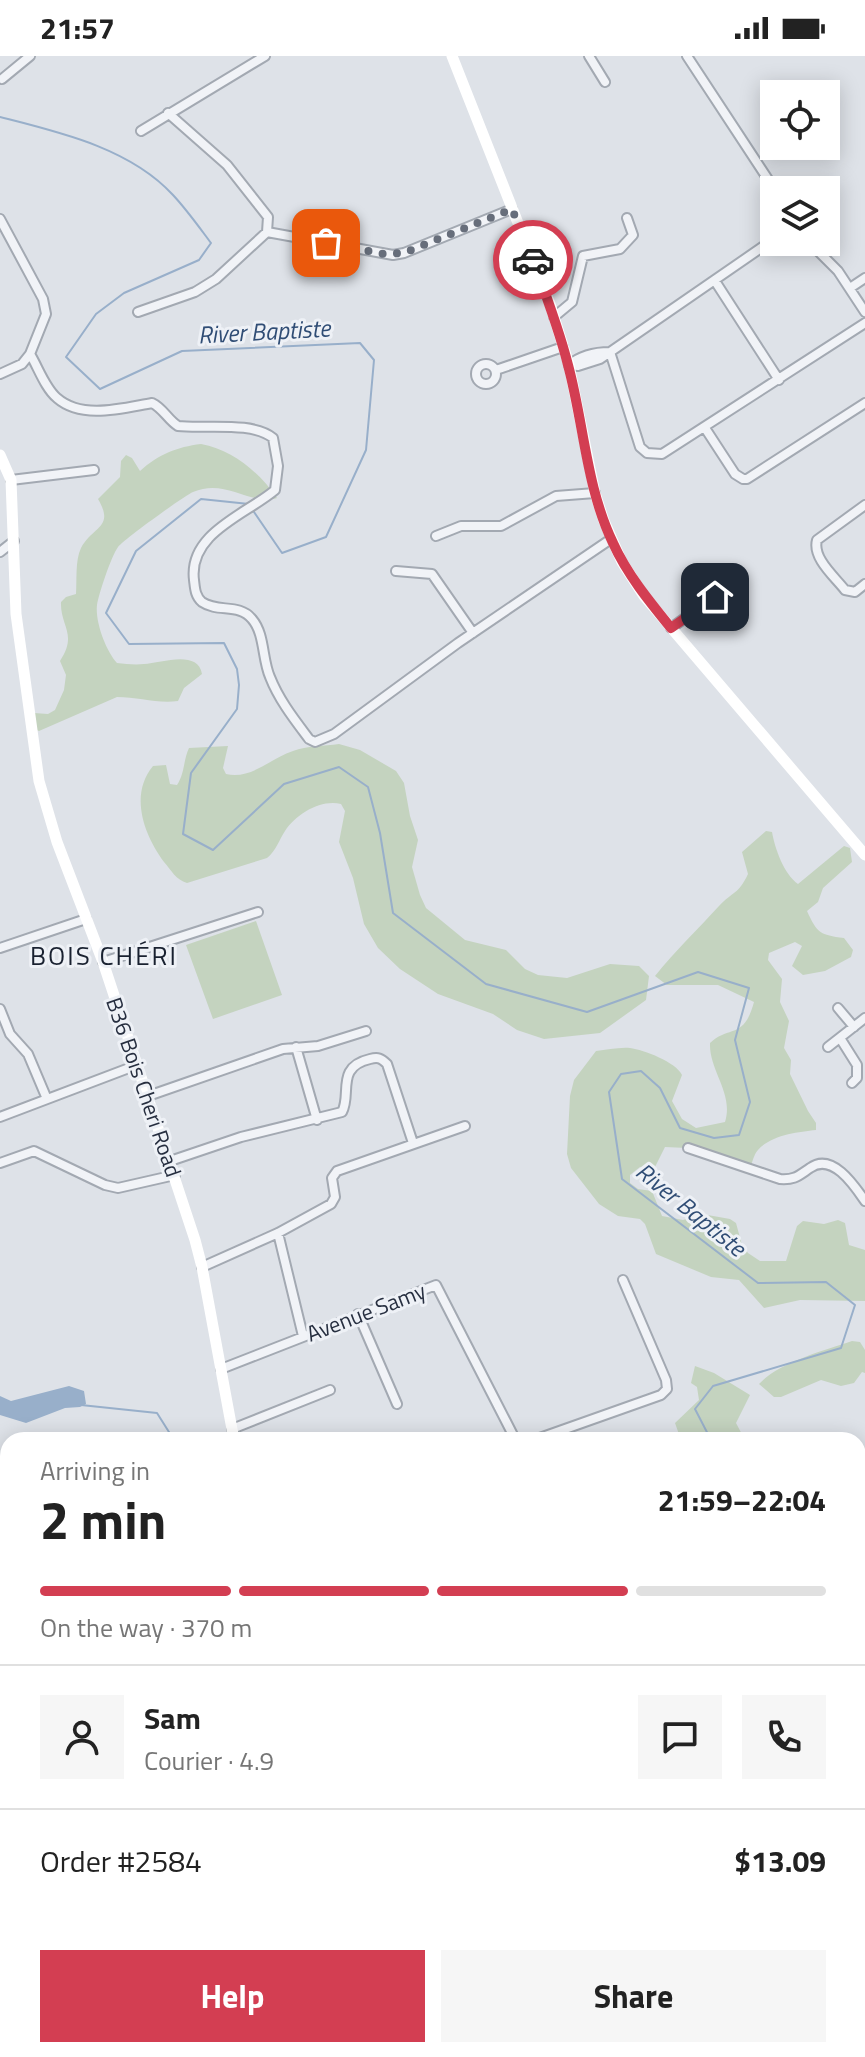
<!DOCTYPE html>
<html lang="en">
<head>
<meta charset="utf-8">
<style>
  body { margin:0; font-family:"Titillium Web",sans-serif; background:#f6f6f6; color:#222; height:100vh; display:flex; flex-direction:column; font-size:30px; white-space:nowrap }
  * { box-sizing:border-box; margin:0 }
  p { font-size:26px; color:#767676 }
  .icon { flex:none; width:44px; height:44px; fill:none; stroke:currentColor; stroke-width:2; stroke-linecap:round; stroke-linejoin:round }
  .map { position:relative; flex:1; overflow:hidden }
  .side { position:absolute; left:0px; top:1376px; width:866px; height:626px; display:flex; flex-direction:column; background:#fff; border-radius:24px 24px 0 0; box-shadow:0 4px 20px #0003 }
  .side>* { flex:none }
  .fabs { position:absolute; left:760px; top:24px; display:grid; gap:16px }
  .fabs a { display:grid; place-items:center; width:80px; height:80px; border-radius:0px; background:#fff; box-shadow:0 4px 20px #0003; font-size:40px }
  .pin { position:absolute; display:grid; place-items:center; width:68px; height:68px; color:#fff; margin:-34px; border-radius:16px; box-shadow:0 4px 12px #0006 }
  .courier { position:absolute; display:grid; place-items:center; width:80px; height:80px; margin:-40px; border:6px solid #d33e52; border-radius:50%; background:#fff; color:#222; box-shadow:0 2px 10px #0007 }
  .head em { font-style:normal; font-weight:700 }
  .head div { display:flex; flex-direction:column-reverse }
  .head { display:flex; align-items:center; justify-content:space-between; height:136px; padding:0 40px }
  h1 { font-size:52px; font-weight:700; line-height:60px }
  .bar { display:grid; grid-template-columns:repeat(4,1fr); gap:12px 8px; align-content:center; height:96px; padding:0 40px }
  .bar i { height:10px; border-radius:6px; background:#e0e0e0 }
  .bar .active { background:#d33e52 }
  .bar p { grid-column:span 4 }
  .line { display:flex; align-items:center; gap:20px; padding:0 40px; border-top:2px solid #e0e0e0 }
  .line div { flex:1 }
  .round { display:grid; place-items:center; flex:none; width:84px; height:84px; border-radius:0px; background:#f6f6f6 }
  .primary-button { display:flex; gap:16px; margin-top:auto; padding:16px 40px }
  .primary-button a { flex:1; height:92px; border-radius:0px; background:#d33e52; color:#fff; font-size:32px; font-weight:700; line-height:92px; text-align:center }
  .primary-button a+a { background:#f6f6f6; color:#222 }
  .status { display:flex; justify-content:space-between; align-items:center; height:56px; padding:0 40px; background:#fff; direction:ltr }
  .status svg { height:22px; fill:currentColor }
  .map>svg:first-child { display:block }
  .green { fill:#c4d3bf }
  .water { fill:#98afca }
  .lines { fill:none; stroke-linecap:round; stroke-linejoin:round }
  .stream { stroke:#98afca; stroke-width:2 }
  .minor-casing { stroke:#a3a9b2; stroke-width:12 }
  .minor { stroke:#f1f3f7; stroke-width:8 }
  .secondary { stroke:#fff; stroke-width:11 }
  .done { stroke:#676e7b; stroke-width:8; stroke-dasharray:0 14.4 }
  .route { stroke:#d33e52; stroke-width:10 }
  .labels { text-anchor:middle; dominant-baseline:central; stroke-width:6; stroke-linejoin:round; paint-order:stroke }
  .street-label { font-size:22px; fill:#272f40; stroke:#eef1f6 }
  .water-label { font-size:24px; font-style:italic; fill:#304d75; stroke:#eef1f6 }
  .quarter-label { font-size:26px; letter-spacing:2px; fill:#192130; stroke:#eef1f6 }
</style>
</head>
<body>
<div class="status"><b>21:57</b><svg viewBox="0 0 49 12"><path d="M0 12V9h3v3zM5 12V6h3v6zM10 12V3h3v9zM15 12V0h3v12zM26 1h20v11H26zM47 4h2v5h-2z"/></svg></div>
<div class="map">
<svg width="865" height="2001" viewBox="0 0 865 2001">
  <rect width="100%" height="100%" fill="#dee2e8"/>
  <path class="green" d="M 201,388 C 233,394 259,416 277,442 C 250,450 226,422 193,436 C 184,440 123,484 118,491 C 111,501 99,537 97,549 C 95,566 106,595 117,607 C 126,608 135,609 144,608 C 161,607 198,593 202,618 L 184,632 L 178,645 C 158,648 138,641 117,641 L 39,675 L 32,672 L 34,657 L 48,658 L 55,654 L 64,634 L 66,619 L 60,605 C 78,578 60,570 61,546 L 66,541 L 76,538 C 77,525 75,504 81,492 C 93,470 115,472 98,443 L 120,421 L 121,405 L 126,399 L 132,402 L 140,415 C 159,398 177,391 201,388 Z
    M 339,688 L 360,694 L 396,715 L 404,727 L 410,760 L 418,784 L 412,811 L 420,839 L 426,852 L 465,884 L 506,894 L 525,913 L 538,919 L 567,922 L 610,908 L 639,910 L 649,920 L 646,944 L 600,977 L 544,983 L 517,974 L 493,958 L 438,938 L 400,913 L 378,892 L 364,868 L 353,822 L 339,786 L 345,755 L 341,748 C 321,743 296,758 285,775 C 279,784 276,795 267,802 L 187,827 C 176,824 171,814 164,806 C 144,779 129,739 153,710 L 166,709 L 170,728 L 177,729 C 185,717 183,705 189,692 L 228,690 L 223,712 L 226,718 C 251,724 271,702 293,695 C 307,690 324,690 339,688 Z
    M 766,775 L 772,776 C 775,793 784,818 798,828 L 844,790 L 850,792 L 852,806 L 823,832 L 818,846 L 807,855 C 817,877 820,879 844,882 L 853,894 L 851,901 L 825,915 L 803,919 L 792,910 L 802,890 L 795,886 L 769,897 L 768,904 L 782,923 L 780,946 L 789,965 L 784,992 L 791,1004 L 790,1018 L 808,1055 L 816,1067 L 816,1074 C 798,1076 771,1079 758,1094 C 754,1098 752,1107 750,1113 L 687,1092 L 665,1091 L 652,1117 L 640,1111 L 630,1119 L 630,1127 L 638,1133 L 652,1135 L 662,1160 L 683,1164 L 702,1158 L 730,1163 L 736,1167 L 742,1189 L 748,1197 L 760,1205 L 786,1205 L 797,1170 L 803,1165 L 824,1168 L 838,1164 L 845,1167 L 849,1189 L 865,1194 L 865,1245 L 800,1244 L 764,1252 L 739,1224 L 711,1221 L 656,1198 L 645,1168 L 640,1163 L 618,1160 L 599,1148 L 571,1112 L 567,1098 L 570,1040 L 574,1024 L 596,995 C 607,994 619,991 630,992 C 644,994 676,1006 682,1019 L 672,1045 L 682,1063 L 696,1072 L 725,1066 C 734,1037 709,1015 710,987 C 729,969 744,984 754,946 L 718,929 L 667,929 L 655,920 C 675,895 698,873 719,850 C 733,835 738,839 748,818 L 742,796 Z
    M 256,865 L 282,939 L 213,963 L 186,889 Z
    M 852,1285 L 860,1286 L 865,1294 L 865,1317 L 862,1316 L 854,1327 L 841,1330 L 821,1324 L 781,1341 L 774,1341 L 759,1328 C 778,1307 825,1294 852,1285 Z
    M 695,1310 L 714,1317 L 750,1339 L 736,1367 L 745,1384 L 681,1384 L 675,1367 L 699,1344 L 697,1331 L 691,1327 Z
    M 858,1440 L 865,1443 L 865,1605 L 858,1616 Z
    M 8,1806 L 8,1955 L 0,1956 L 0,1809 Z
    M 59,1994 L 127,1994 L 120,2001 L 59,2001 Z
    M 200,1994 L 300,1994 L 295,2001 L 202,2001 Z
    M 409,1994 L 469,1994 L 471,2001 L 408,2001 Z"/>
  <path class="water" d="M 69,1330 L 84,1335 L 86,1348 L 80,1351 L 65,1352 L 26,1367 L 0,1359 L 0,1340 L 11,1345 Z"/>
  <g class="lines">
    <path class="stream" d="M 0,61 C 59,76 130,92 173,139 C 187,154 199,171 211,187 L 199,204 L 124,237 L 96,258 L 66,301 L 100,333 L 182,295 L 360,287 L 374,304 L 366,394 L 326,481 L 282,497 L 252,453
      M 249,448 L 201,443 L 136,495 L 106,557 L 129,588 L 224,587 L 237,613 L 239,629 L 237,653 L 191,717 L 183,778 L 213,794 L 284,728 L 339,711 L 368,731 L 380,777 L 393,857 L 486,928 L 587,956 L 698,916 L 749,932 L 735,984 L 750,1046 L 739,1079 L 714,1082 L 680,1072 L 660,1032 L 641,1015 L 621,1018 L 609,1036 L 622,1123 L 758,1227 L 826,1226 L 855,1249 L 841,1292 L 713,1330 L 695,1353 L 711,1384
      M 81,1349 L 157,1357 L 174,1384
      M 858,1480 L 865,1483
      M 0,1626 L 8,1627
      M 0,1840 L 8,1845
      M 80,1994 L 81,2001"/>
    <defs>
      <path id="minor" d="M 589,0 L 605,26
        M 687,0 L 775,134
        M 2,23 L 30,0
        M 141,75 L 265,0
        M 0,163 L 43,243 L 46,258 L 30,298 L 22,308 L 0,318
        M 267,176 L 393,199 L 404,197 L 512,153
        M 809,186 L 838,215 L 865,256
        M 715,225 L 779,324
        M 850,232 L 865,222
        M 138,256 L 195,236 L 216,223 L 267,176 L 268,161 L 227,109 L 168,57
        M 554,261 L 572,246 L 583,200 L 620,193 L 633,179 L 627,162
        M 610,296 L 640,391 L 647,397 L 662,398 L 865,267
        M 30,298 C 38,311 45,332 57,342 C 82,364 123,352 152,347 C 163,352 168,364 178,370 C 204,373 253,365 273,382 L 278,410 L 275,434 C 247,458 188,477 194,524 C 195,532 195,540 202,546 C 218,557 239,547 252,563 C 265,578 262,603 270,621 C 279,644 294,663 309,683 L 315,686 L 334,678 L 458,587 L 611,483
        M476 318a10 10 0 1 1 20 0a10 10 0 1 1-20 0Z
        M 569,309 L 578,310 L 600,303 L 774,183
        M 569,309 C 580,300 595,296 610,296
        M 496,314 L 563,291
        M 705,372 L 735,418 L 743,423 L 747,423 L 865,347
        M 11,424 L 94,414
        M 865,449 L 817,484 C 812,502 835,521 845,534 L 855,536 L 865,528
        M 436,480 L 461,470 L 501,470 L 556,440 L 595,437
        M 0,496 L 14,485
        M 396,515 L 432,518 L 473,577
        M 671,572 L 737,525
        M 0,892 L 86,863
        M 103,906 L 258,856
        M 838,952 L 854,971
        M 0,953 L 10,978 L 28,998 L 47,1043
        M 840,982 L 857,1009 L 857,1022 L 852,1027
        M 296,991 L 317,1064
        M 828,991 L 865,962
        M 148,1040 L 283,993 L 318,990 L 366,975
        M 0,1061 L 137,1009
        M 688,1092 L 780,1123 C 795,1124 798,1120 810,1112 C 832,1096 854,1129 865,1145
        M 170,1105 L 241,1081 L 342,1056 C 352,1038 335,1011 370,1003 C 378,1001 381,1002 387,1008 L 413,1087
        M 0,1107 L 34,1095 L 105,1129 L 118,1132 L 175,1119
        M 278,1177 L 303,1280
        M 202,1211 L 278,1177 L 331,1148 L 335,1141 L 332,1122 L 337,1115 L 465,1070
        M 358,1258 L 397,1348
        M 221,1313 L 436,1229 L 513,1379 L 518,1384
        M 232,1373 L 330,1334
        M 394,1384 L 400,1382
        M 534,1384 L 661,1339 L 667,1333 L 666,1324 L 623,1224
        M 0,1711 L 8,1715
        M 182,1994 L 184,2001
        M 522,1994 L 526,2001
        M 728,1994 L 731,2001"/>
    </defs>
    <use href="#minor" class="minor-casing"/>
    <use href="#minor" class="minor"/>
    <path class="secondary" d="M 452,0 L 550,248 L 569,309 L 595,437 L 604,465 L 622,506 L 644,540 L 865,799
      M 0,399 L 11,424 L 16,558 L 39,725 L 57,786 L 103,906 L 195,1184 L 202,1211 L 234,1384
      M 858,1633 L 865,1623
      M 858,1974 L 865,1972
      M 360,1994 L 361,2001
      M 581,2001 L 586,1994
      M 760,2001 L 785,1994"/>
  </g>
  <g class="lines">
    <path class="done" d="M 326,187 L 384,198 L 404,197 L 512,153 L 533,204"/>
    <path class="route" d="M 533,204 C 546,239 559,273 568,309 C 584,368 586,431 613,487 C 627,518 649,545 671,572 L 715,541"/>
  </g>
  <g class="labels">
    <g class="street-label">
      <text transform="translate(144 1031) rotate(71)">B36 Bois Cheri Road</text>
      <text transform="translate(366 1256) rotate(-21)">Avenue Samy</text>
    </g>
    <g class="water-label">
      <text transform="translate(264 275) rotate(-3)">River Baptiste</text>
      <text transform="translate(691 1153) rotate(39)">River Baptiste</text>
    </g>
    <g class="quarter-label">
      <text x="104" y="899">BOIS CHÉRI</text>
    </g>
  </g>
</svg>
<div class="fabs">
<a><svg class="icon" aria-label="locate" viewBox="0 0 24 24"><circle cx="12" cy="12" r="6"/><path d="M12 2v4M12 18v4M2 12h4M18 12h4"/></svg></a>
<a><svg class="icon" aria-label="layers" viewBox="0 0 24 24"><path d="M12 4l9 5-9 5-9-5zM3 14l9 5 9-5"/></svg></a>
</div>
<div class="pin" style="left:326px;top:187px;background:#ea580c"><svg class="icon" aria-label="bag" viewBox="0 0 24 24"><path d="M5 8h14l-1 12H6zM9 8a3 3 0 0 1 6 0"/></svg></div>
<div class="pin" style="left:715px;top:541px;background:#1f2937"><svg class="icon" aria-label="home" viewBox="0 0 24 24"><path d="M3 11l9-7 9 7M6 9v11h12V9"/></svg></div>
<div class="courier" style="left:533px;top:204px"><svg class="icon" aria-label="car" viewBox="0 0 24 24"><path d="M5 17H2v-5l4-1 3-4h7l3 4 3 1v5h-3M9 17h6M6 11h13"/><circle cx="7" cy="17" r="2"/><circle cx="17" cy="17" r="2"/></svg></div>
<section class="side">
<div class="head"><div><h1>2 min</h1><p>Arriving in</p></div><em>21:59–22:04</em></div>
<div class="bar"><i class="active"></i><i class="active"></i><i class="active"></i><i></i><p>On the way · 370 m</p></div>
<div class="line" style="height:144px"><a class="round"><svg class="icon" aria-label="person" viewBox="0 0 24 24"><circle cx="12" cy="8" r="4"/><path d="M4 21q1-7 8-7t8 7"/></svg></a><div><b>Sam</b><p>Courier · 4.9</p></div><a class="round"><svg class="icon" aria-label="chat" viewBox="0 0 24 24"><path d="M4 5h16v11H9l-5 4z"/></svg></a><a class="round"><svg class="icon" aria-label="phone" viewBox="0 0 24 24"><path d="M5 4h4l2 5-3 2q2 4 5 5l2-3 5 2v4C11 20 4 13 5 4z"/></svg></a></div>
<div class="line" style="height:104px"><div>Order #2584</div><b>$13.09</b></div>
<div class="primary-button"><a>Help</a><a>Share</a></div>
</section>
</div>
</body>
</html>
